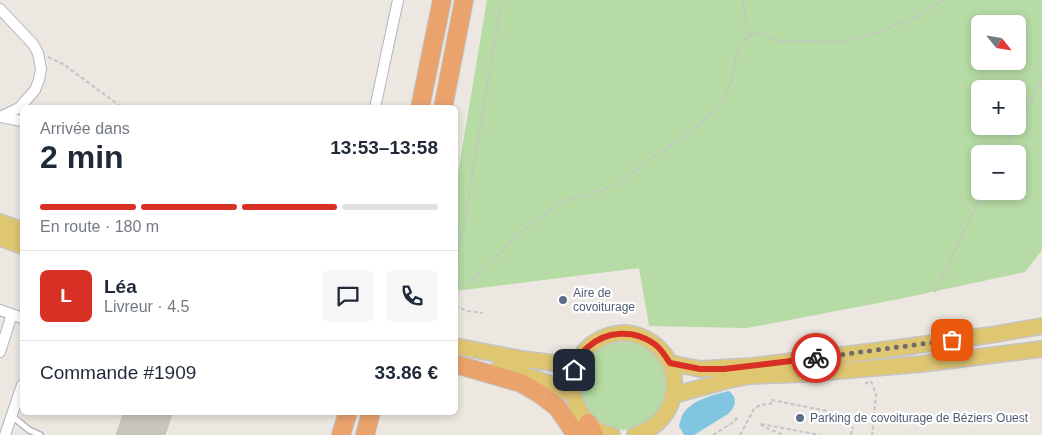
<!DOCTYPE html>
<html lang="fr">
<head>
<meta charset="utf-8">
<style>
  body { margin:0; font-family:Helvetica,sans-serif; background:#f6f6f7; color:#1f2937; height:100vh; display:flex; flex-direction:column; font-size:19px; white-space:nowrap }
  * { box-sizing:border-box; margin:0 }
  p { font-size:16px; color:#747a83 }
  .icon { flex:none; width:28px; height:28px; fill:none; stroke:currentColor; stroke-width:2; stroke-linecap:round; stroke-linejoin:round }
  .map { position:relative; flex:1; overflow:hidden }
  .side { position:absolute; left:20px; top:105px; width:438px; height:310px; display:flex; flex-direction:column; background:#fff; border-radius:8px; box-shadow:0 2px 8px #0003 }
  .side>* { flex:none }
  .needle { width:32px; rotate:120deg }
  .controls { position:absolute; left:971px; top:15px; display:grid; gap:10px }
  .controls a { display:grid; place-items:center; width:55px; height:55px; border-radius:8px; background:#fff; box-shadow:0 2px 8px #0003; font-size:25px }
  .pin { position:absolute; display:grid; place-items:center; width:42px; height:42px; color:#fff; margin:-21px; border-radius:10px; box-shadow:0 2px 8px #0006 }
  .courier { position:absolute; display:grid; place-items:center; width:50px; height:50px; margin:-25px; border:4px solid #d93025; border-radius:50%; background:#fff; color:#222; box-shadow:0 1px 6px #0007 }
  .head em { font-style:normal; font-weight:700 }
  .head div { display:flex; flex-direction:column-reverse }
  .head { display:flex; align-items:center; justify-content:space-between; height:85px; padding:0 20px }
  h1 { font-size:32px; font-weight:700; line-height:38px }
  .bar { display:grid; grid-template-columns:repeat(4,1fr); gap:8px 5px; align-content:center; height:60px; padding:0 20px }
  .bar i { height:6px; border-radius:4px; background:#e0e1e3 }
  .bar .on { background:#d93025 }
  .bar p { grid-column:span 4 }
  .line { display:flex; align-items:center; gap:12px; padding:0 20px; border-top:1px solid #e0e1e3 }
  .line div { flex:1 }
  .round { display:grid; place-items:center; flex:none; width:52px; height:52px; border-radius:8px; background:#f6f6f7 }
  .map>svg:first-child { display:block }
  .green { fill:#b6dba4; fill-rule:evenodd }
  .water { fill:#81c6e0 }
  .building { fill:#c8c5be; stroke:#c7c2ba }
  .lines { fill:none; stroke-linecap:round; stroke-linejoin:round }
  .lane-casing { stroke:#b4b6be; stroke-width:8 }
  .street-casing { stroke:#b4b6be; stroke-width:12 }
  .primary-casing { stroke:#c4c4c4; stroke-width:18 }
  .highway-casing { stroke:#c4c4c4; stroke-width:20 }
  .path { stroke:#c4c4c4; stroke-width:2; stroke-dasharray:4 2.5; stroke-linecap:butt }
  .lane { stroke:#fff; stroke-width:5 }
  .street { stroke:#fff; stroke-width:10 }
  .primary { stroke:#dfc671; stroke-width:15 }
  .highway { stroke:#eaa36d; stroke-width:18 }
  .done { stroke:#6f6d6b; stroke-width:5; stroke-dasharray:0 9 }
  .route { stroke:#d93025; stroke-width:6 }
  .service-dot { fill:#5c6f8a; stroke:#fff; stroke-width:2 }
  .labels { text-anchor:middle; dominant-baseline:central; stroke-width:4.5; stroke-linejoin:round; paint-order:stroke }
  .service-label { font-size:12px; fill:#4e5e75; stroke:#fff; text-anchor:start }
</style>
</head>
<body>
<div class="map">
<svg width="1042" height="435" viewBox="0 0 1042 435">
  <rect width="100%" height="100%" fill="#ece7e0"/>
  <path class="green" d="M 487,0 L 1042,0 L 1042,250 L 1025,272 L 899,299 L 747,328 L 649,326 L 639,268 L 455,291 L 455,191 ZM 980,24 L 1018,24 L 1018,61 L 980,61 ZM 980,89 L 1018,89 L 1018,126 L 980,126 ZM 980,154 L 1018,154 L 1018,191 L 980,191 Z
    M580 386a44 44 0 1 1 88 0a44 44 0 1 1-88 0Z"/>
  <path class="water" d="M 729,391 C 738,398 736,407 728,414 L 694,435 L 684,435 L 679,426 C 680,422 681,417 683,414 C 693,399 713,395 729,391 Z"/>
  <path class="building" d="M 124,412 L 166,412 L 172,414 L 165,435 L 116,435 Z"/>
  <g class="lines">
    <defs>
      <path id="lane" d="M 12,416 L 29,430 L 40,435"/>
      <path id="street" d="M 0,9 L 33,44 L 38,53 L 41,69 L 39,80 L 35,90 L 19,108 L 0,117
        M 375,108 L 398,0
        M 0,117 L 22,121
        M 0,310 L 22,318
        M 0,352 L 12,314
        M 5,435 L 22,385"/>
      <path id="primary" d="M 0,222 L 22,230
        M 0,238 L 22,246
        M 455,346 L 522,359 L 554,363 L 579,359
        M 670,363 L 700,369 L 752,366 L 875,351 L 991,335 L 1042,326
        M 498,369 L 522,374 L 548,383 L 572,394
        M 674,395 L 729,380 L 750,376 L 802,374 L 921,364 L 1042,349
        M 612,435 C 608,434 604,433 601,432 C 594,429 588,423 584,417 C 556,382 580,334 625,333 C 632,333 640,336 646,339 C 689,361 681,423 635,435"/>
      <path id="highway" d="M 420,108 L 442,0
        M 443,108 L 464,0
        M 455,364 L 521,383 L 540,394 L 557,407 L 573,430 L 575,435
        M 588,423 L 594,435
        M 341,435 L 348,412
        M 365,435 L 371,412"/>
    </defs>
    <use href="#lane" class="lane-casing"/>
    <use href="#street" class="street-casing"/>
    <use href="#primary" class="primary-casing"/>
    <use href="#highway" class="highway-casing"/>
    <path class="path" d="M 743,0 L 748,36
      M 48,57 L 63,64 L 123,108
      M 1018,123 L 1042,79
      M 1001,154 L 1016,126
      M 455,267 L 463,230 L 502,0
      M 455,288 L 477,276 L 520,233 L 554,207 L 567,200 L 599,191 L 621,183 L 653,156 L 673,144 L 709,116 L 721,103 L 732,81 L 737,53 L 741,43 L 748,36 L 757,33 L 779,41 L 844,42 L 879,32 L 919,15 L 943,0
      M 935,292 L 983,191
      M 455,306 L 468,311 L 483,313
      M 865,384 L 869,381 L 872,383 L 876,395 L 872,435
      M 761,424 L 820,435
      M 761,424 L 764,427 L 783,435
      M 713,435 L 735,421 L 738,415
      M 740,435 L 754,409 C 759,405 764,404 771,404 L 771,400 L 848,415 L 847,425
      M 851,435 L 853,427"/>
    <use href="#lane" class="lane"/>
    <use href="#street" class="street"/>
    <use href="#primary" class="primary"/>
    <use href="#highway" class="highway"/>
  </g>
  <g class="lines">
    <path class="done" d="M 816,358 L 952,340"/>
    <path class="route" d="M 574,370 C 577,361 581,353 588,347 C 606,331 633,329 653,343 C 661,348 665,356 670,363 L 700,369 L 724,369 L 816,358"/>
  </g>
  <g class="service-dot">
    <circle cx="563" cy="300" r="5"/>
    <circle cx="800" cy="418" r="5"/>
  </g>
  <g class="labels">
    <g class="service-label">
      <text x="573" y="293">Aire de<tspan x="573" dy="14">covoiturage</tspan></text>
      <text x="810" y="418">Parking de covoiturage de Béziers Ouest</text>
    </g>
  </g>
</svg>
<div class="controls">
<a><svg class="needle" viewBox="-14 -14 28 28"><path d="M0-13l5 13h-10z" fill="#e53935"/><path d="M0 13l5-13h-10z" fill="#747a83"/></svg></a>
<a>+</a>
<a>−</a>
</div>
<div class="pin" style="left:952px;top:340px;background:#ea580c"><svg class="icon" aria-label="bag" viewBox="0 0 24 24"><path d="M5 8h14l-1 12H6zM9 8a3 3 0 0 1 6 0"/></svg></div>
<div class="pin" style="left:574px;top:370px;background:#1f2937"><svg class="icon" aria-label="home" viewBox="0 0 24 24"><path d="M3 11l9-7 9 7M6 9v11h12V9"/></svg></div>
<div class="courier" style="left:816px;top:358px"><svg class="icon" aria-label="bike" viewBox="0 0 24 24"><circle cx="6" cy="16" r="4"/><circle cx="18" cy="16" r="4"/><path d="M6 16l4-8h5l3 8M10 8l3 8H6M13 5h3"/></svg></div>
<section class="side">
<div class="head"><div><h1>2 min</h1><p>Arrivée dans</p></div><em>13:53–13:58</em></div>
<div class="bar"><i class="on"></i><i class="on"></i><i class="on"></i><i></i><p>En route · 180 m</p></div>
<div class="line" style="height:90px"><b class="round" style="background:#d93025;color:#fff">L</b><div><b>Léa</b><p>Livreur · 4.5</p></div><a class="round"><svg class="icon" aria-label="chat" viewBox="0 0 24 24"><path d="M4 5h16v11H9l-5 4z"/></svg></a><a class="round"><svg class="icon" aria-label="phone" viewBox="0 0 24 24"><path d="M5 4h4l2 5-3 2q2 4 5 5l2-3 5 2v4C11 20 4 13 5 4z"/></svg></a></div>
<div class="line" style="height:65px"><div>Commande #1909</div><b>33.86 €</b></div>
</section>
</div>
</body>
</html>
